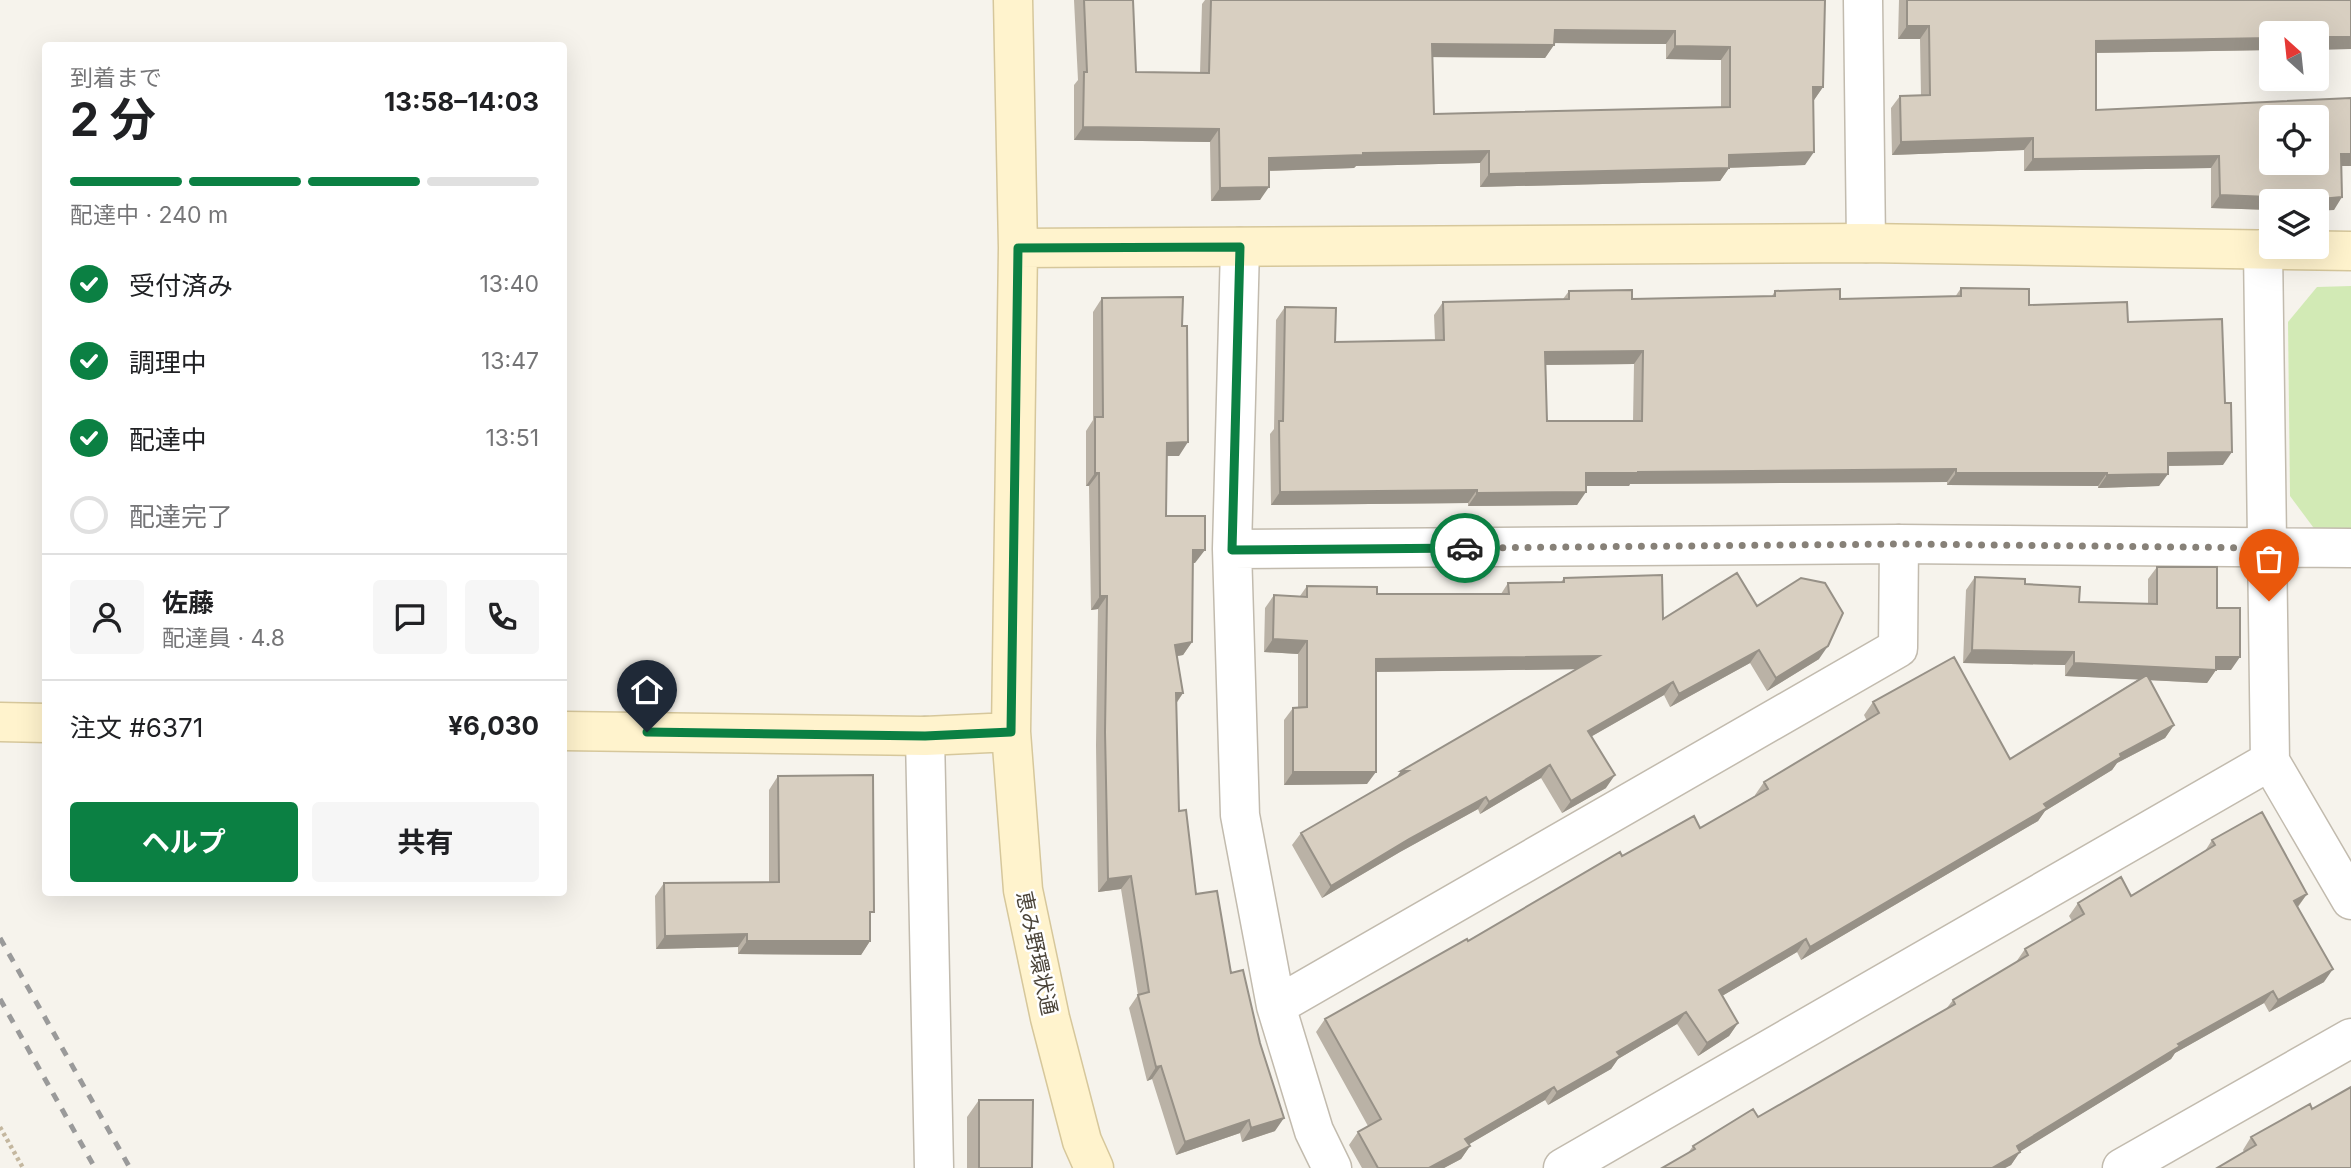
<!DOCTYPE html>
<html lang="ja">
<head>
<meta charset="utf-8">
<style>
  body { margin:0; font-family:Inter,"Noto Sans JP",sans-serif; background:#f6f6f6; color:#202124; height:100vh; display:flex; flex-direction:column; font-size:26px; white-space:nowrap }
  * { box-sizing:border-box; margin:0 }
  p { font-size:23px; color:#757577 }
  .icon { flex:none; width:38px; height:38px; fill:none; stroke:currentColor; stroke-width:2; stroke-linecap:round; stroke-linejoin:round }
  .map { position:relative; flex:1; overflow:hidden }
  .sheet { position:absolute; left:42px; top:42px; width:525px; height:854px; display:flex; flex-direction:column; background:#fff; border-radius:7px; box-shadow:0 7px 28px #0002 }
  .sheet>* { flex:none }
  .needle { width:46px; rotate:333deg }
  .fabs { position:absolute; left:2259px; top:21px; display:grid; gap:14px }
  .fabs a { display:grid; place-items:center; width:70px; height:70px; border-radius:7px; background:#fff; box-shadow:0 7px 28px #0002; font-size:35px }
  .pin { position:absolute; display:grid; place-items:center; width:60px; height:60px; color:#fff; margin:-72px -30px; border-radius:50% 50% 50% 0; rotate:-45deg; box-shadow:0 0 7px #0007 }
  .pin .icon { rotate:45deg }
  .courier { position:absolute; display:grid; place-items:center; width:70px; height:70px; margin:-35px; border:5px solid #0b8043; border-radius:50%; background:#fff; color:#222; box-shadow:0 2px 9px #0007 }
  .headline em { font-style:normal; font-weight:700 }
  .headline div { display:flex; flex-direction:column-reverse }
  .headline { display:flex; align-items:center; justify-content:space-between; height:119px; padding:0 28px }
  h1 { font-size:46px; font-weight:700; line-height:52px }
  .bar { display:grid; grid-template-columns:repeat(4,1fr); gap:10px 7px; align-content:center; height:84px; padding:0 28px }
  .bar i { height:9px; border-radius:5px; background:#e0e0e0 }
  .bar .on { background:#0b8043 }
  .bar p { grid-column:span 4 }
  .line { display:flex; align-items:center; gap:18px; padding:0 28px; border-top:2px solid #e0e0e0 }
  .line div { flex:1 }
  .round { display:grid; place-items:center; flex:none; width:74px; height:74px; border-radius:7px; background:#f6f6f6 }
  ol { padding:0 28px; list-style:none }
  li { display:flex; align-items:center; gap:21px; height:77px }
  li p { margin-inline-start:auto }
  li .icon { padding:7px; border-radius:50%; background:#0b8043; color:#fff; stroke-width:4 }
  li:last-child { color:#757577 }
  li i { width:38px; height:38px; border:4px solid #e0e0e0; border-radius:50% }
  .button { display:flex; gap:14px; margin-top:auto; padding:14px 28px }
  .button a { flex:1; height:80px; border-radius:7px; background:#0b8043; color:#fff; font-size:28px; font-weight:700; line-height:80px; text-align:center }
  .button a+a { background:#f6f6f6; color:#202124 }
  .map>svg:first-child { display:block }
  .green { fill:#d2eab5 }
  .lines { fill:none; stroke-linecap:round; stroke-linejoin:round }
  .street-casing { stroke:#c2bbae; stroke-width:41 }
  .secondary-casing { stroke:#d6c79b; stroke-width:41 }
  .path { stroke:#c4b79f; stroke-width:4.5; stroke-dasharray:3.5 3.5; stroke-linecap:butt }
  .street { stroke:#fff; stroke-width:38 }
  .secondary { stroke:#fff3cd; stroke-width:38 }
  .rail { stroke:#9a9a9a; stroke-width:5; stroke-dasharray:9 9; stroke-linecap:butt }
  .wall { fill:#bab2a6; fill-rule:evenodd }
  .shaded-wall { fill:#979187 }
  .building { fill:#d8cfc1; stroke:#979187; stroke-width:2; fill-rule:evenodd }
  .done { stroke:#878178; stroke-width:7; stroke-dasharray:0 12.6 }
  .route { stroke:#0b8043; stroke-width:9 }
  .labels { text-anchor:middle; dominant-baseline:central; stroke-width:5; stroke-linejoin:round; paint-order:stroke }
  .street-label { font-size:21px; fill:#4b4439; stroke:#fff }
</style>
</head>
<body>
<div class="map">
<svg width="2351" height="1168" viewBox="0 0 2351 1168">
  <rect width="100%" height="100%" fill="#f6f3ec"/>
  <path class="green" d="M 2351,286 L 2351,531 L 2316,531 L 2290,496 L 2288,322 L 2317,287 Z"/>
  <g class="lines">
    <defs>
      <path id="street" d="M 1863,0 L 1866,243
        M 1240,247 L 1232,549 L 1240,815 L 1276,1006 L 1314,1131 L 1332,1168
        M 2263,249 L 2270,761 L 2351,900
        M 1232,549 L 1899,544 L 2351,548
        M 925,736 L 934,1168
        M 1276,1006 L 1898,648 L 1899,544
        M 1563,1168 L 2270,761
        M 2122,1168 L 2351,1038"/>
      <path id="secondary" d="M 1013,0 L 1018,248 L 1011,732 L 1023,890 L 1050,1018 L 1082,1141 L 1094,1168
        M 1018,248 L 1866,243 L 2351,251
        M 0,722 L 46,723
        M 564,731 L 925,736 L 1011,732"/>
    </defs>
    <use href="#street" class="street-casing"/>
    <use href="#secondary" class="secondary-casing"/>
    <path class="path" d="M 0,1127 L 23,1168"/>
    <use href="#street" class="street"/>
    <use href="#secondary" class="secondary"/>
    <path class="rail" d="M 0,938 L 130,1168
      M 0,999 L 95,1168"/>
  </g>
  <path class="wall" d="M 1074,0 L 1133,0 L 1136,72 L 1200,73 L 1202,4 L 1205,0 L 1825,0 L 1823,87 L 1814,100 L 1805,165 L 1729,168 L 1720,181 L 1480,187 L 1480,163 L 1356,166 L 1354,168 L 1269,171 L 1260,200 L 1211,201 L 1210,142 L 1074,140 L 1074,85 L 1078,80 ZM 1555,43 L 1666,44 L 1666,59 L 1721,60 L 1721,107 L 1434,114 L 1432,57 L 1545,58 Z
    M 1899,0 L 2351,0 L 2272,33 L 2272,50 L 2096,53 L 2096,110 L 2341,166 L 2334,210 L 2272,201 L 2272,210 L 2211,208 L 2211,168 L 2024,171 L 2024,150 L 1892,155 L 1891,108 L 1900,96 L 1921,95 L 1920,39 L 1898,39 Z
    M 1961,288 L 2029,305 L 2128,322 L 2223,465 L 2168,466 L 2159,486 L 2098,488 L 2098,486 L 1947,485 L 1947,482 L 1630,484 L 1629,486 L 1586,486 L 1577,505 L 1468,506 L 1468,503 L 1271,505 L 1270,434 L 1274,429 L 1276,320 L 1285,307 L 1335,342 L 1435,340 L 1434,315 L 1443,302 L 1563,299 L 1569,291 L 1632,299 L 1772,296 L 1775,291 L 1840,299 L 1955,297 ZM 1634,364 L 1633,421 L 1547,421 L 1546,365 Z
    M 1102,298 L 1179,456 L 1167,456 L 1166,516 L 1195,563 L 1193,563 L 1192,642 L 1183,655 L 1177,656 L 1183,693 L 1176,704 L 1179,811 L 1196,894 L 1231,973 L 1275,1131 L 1242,1142 L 1240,1133 L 1176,1155 L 1152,1079 L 1147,1081 L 1129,1008 L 1138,995 L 1121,889 L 1098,892 L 1096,745 L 1098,609 L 1091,610 L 1089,486 L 1086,486 L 1086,431 L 1093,420 L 1093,312 Z
    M 2157,567 L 2217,608 L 2231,670 L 2216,670 L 2207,683 L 2150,680 L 2174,725 L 2165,738 L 2117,763 L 2112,770 L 2045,811 L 2038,821 L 1801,960 L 1797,952 L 1722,996 L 1738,1023 L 1729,1036 L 1698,1056 L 1677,1024 L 1618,1059 L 1611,1069 L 1548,1105 L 1545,1100 L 1469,1144 L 1470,1146 L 1461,1159 L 1444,1168 L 1362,1168 L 1349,1145 L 1358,1132 L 1368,1126 L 1316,1032 L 1325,1019 L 1622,856 L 1700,828 L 1755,796 L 1755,795 L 1764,782 L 1867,721 L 1864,715 L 1873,702 L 2010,759 L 2139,679 L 2065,676 L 2065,665 L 1963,663 L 1966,590 L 1975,577 L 2025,584 L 2079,602 L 2148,604 L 2148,579 Z
    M 1564,578 L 1663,619 L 1757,606 L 1819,659 L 1767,691 L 1750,663 L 1670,707 L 1664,695 L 1592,736 L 1606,788 L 1562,813 L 1541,778 L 1480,814 L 1478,809 L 1400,852 L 1322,898 L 1292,845 L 1301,833 L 1396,778 L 1576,669 L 1376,672 L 1367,784 L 1284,785 L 1284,720 L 1293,708 L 1298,707 L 1298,654 L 1264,652 L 1265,608 L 1274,595 L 1300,596 L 1307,586 L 1377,594 L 1501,594 L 1508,583 L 1561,582 Z
    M 778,776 L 870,917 L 870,941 L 861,955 L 738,954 L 738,947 L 656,949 L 655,896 L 664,883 L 769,882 L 769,790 Z
    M 2212,840 L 2307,894 L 2298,907 L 2324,982 L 2269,1012 L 2264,1003 L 2175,1053 L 2171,1059 L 2020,1151 L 2011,1165 L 2005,1168 L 1662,1168 L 1688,1153 L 1693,1146 L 1758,1117 L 1946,1009 L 1953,1000 L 2016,962 L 2025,949 L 2072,921 L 2069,916 L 2078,903 L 2131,896 L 2205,851 Z
    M 979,1100 L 1032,1168 L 967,1168 L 967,1117 Z
    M 2312,1109 L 2244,1152 L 2243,1150 L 2251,1137 Z"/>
  <path class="shaded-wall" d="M 1907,26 L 1929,26 L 1920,39 L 1898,39 Z
    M 1555,30 L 1675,31 L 1666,44 L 1546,43 Z
    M 2317,37 L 2351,37 L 2351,49 L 2317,50 Z
    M 2272,38 L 2272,50 L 2088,53 L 2096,41 Z
    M 1432,44 L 1554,45 L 1545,58 L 1423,57 Z
    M 1675,46 L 1730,47 L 1721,60 L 1666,59 Z
    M 1813,87 L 1823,87 L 1814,100 Z
    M 1083,127 L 1219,129 L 1210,142 L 1074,140 Z
    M 2033,138 L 2024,150 L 1892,155 L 1901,142 Z
    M 1489,151 L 1480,163 L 1356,166 L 1354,168 L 1260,171 L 1269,158 L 1363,153 Z
    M 1814,152 L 1805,165 L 1720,168 L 1729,155 Z
    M 2341,154 L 2351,154 L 2351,166 L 2332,166 Z
    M 2219,156 L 2211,168 L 2024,171 L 2033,159 Z
    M 1729,168 L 1720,181 L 1480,187 L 1489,174 Z
    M 1269,187 L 1260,200 L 1211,201 L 1220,188 Z
    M 2220,195 L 2342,197 L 2334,210 L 2317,211 L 2317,201 L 2272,201 L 2272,210 L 2211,208 Z
    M 1643,351 L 1634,364 L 1536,365 L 1545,352 Z
    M 1188,442 L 1179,456 L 1158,456 L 1167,443 Z
    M 2232,452 L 2223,465 L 2159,466 L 2168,453 Z
    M 1956,469 L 1947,482 L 1630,484 L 1629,486 L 1577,486 L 1586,473 L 1638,472 Z
    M 1095,473 L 1099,473 L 1089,486 L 1086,486 Z
    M 1956,473 L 2107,473 L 2098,486 L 1947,485 Z
    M 2168,474 L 2159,486 L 2098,488 L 2107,475 Z
    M 1477,490 L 1468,503 L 1271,505 L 1280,492 Z
    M 1586,492 L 1577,505 L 1468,506 L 1477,493 Z
    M 1193,550 L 1205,550 L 1195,563 L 1183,563 Z
    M 1100,596 L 1107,596 L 1098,609 L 1091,610 Z
    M 1273,639 L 1307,641 L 1298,654 L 1264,652 Z
    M 1192,642 L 1183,655 L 1166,658 L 1175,645 Z
    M 1828,646 L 1819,659 L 1767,691 L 1776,678 Z
    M 1759,650 L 1750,663 L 1670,707 L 1679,694 Z
    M 1972,650 L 2074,652 L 2065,665 L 1963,663 Z
    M 1599,656 L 1590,669 L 1367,672 L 1376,659 Z
    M 2216,657 L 2240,657 L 2231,670 L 2214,670 L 2216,670 L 2207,683 L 2065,676 L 2074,663 Z
    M 1673,682 L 1664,695 L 1580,743 L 1588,731 Z
    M 1176,693 L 1183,693 L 1174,706 Z
    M 2174,725 L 2165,738 L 2117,763 L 2112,770 L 2045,811 L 2038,821 L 1801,960 L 1810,947 L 2120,754 Z
    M 1550,765 L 1541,778 L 1480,814 L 1489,802 Z
    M 1401,771 L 1408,771 L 1392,784 Z
    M 1293,772 L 1376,772 L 1367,784 L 1284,785 Z
    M 1615,775 L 1606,788 L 1562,813 L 1571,801 Z
    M 1486,797 L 1478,809 L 1400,852 L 1322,898 L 1331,886 L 1409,839 Z
    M 1131,876 L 1121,889 L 1098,892 L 1108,879 Z
    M 2307,894 L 2298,906 L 2286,914 L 2294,901 Z
    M 747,934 L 738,947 L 656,949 L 665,936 Z
    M 1806,939 L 1797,952 L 1710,1003 L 1719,990 Z
    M 747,941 L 870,941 L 861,955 L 738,954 Z
    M 2333,969 L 2324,982 L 2269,1012 L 2278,1000 Z
    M 2273,991 L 2264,1003 L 2175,1053 L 2171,1059 L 2008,1159 L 2017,1146 L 2178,1044 Z
    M 1686,1012 L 1677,1024 L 1618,1059 L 1611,1069 L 1548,1105 L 1557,1092 L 1617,1052 Z
    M 1738,1023 L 1729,1036 L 1698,1056 L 1707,1043 Z
    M 1161,1066 L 1152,1079 L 1147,1081 L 1156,1067 Z
    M 1554,1087 L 1545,1100 L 1456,1152 L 1465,1139 Z
    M 1284,1118 L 1275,1131 L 1242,1142 L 1251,1128 Z
    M 1249,1120 L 1240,1133 L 1176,1155 L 1185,1142 Z
    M 1470,1146 L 1461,1159 L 1444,1168 L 1429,1168 Z
    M 2020,1152 L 2011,1165 L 2005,1168 L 1992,1168 Z"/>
  <path class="building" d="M 1084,0 L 1133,0 L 1136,72 L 1209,73 L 1211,0 L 1825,0 L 1823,87 L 1813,87 L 1814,152 L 1729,155 L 1729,168 L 1489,174 L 1489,151 L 1363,153 L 1363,155 L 1269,158 L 1269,187 L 1220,188 L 1219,129 L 1083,127 L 1084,72 L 1087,72 ZM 1555,30 L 1675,31 L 1675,46 L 1730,47 L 1730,107 L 1434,114 L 1432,44 L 1554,45 Z
    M 1907,0 L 2351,0 L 2351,37 L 2317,37 L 2317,33 L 2272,33 L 2272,38 L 2096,41 L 2096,110 L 2351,98 L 2351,154 L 2341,154 L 2342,197 L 2320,199 L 2220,195 L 2219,156 L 2033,159 L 2033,138 L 1901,142 L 1900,96 L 1930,95 L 1929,26 L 1907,26 ZM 2272,117 L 2317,117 L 2317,163 L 2272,163 Z
    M 1961,288 L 2029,289 L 2029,305 L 2127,302 L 2128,322 L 2222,319 L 2225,403 L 2231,403 L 2232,452 L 2168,453 L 2168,474 L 2107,475 L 2107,473 L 1956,473 L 1956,469 L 1638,472 L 1638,473 L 1586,473 L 1586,492 L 1477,493 L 1477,490 L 1280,492 L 1279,421 L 1283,421 L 1285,307 L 1336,308 L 1335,342 L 1444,340 L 1443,302 L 1569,299 L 1569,291 L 1632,290 L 1632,299 L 1775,296 L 1775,291 L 1840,289 L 1840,299 L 1961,296 ZM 1643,351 L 1642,421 L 1547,421 L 1545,352 Z
    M 1183,297 L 1182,326 L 1187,326 L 1188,442 L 1167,443 L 1166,516 L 1205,516 L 1205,550 L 1193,550 L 1192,642 L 1175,645 L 1183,693 L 1176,693 L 1179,811 L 1186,810 L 1196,894 L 1217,891 L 1231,973 L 1243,970 L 1260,1043 L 1284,1118 L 1251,1128 L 1249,1120 L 1185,1142 L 1161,1066 L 1156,1067 L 1138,995 L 1149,992 L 1131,876 L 1108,879 L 1105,732 L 1107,596 L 1100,596 L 1099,473 L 1095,473 L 1095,417 L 1103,417 L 1102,298 Z
    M 2157,567 L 2217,567 L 2217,608 L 2240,608 L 2240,657 L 2216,657 L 2216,670 L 2074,663 L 2074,652 L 1972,650 L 1975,577 L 2025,579 L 2025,584 L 2080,587 L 2079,602 L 2157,604 Z
    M 1737,573 L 1757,606 L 1801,578 L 1825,583 L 1843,613 L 1828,646 L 1776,678 L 1759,650 L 1679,694 L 1673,682 L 1588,731 L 1615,775 L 1571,801 L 1550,765 L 1489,802 L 1486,797 L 1409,839 L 1331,886 L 1301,833 L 1408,771 L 1401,771 L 1599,656 L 1376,659 L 1376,772 L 1293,772 L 1293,708 L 1307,707 L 1307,641 L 1273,639 L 1274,595 L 1307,597 L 1307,586 L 1377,587 L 1377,594 L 1509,594 L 1508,583 L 1564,582 L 1564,578 L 1662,575 L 1663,619 Z
    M 1954,657 L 2010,759 L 2147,675 L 2174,725 L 2120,754 L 2121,757 L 2044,804 L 2047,808 L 1810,947 L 1806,939 L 1719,990 L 1738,1023 L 1707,1043 L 1686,1012 L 1617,1052 L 1620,1056 L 1557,1092 L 1554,1087 L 1465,1139 L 1470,1146 L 1429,1168 L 1378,1168 L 1358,1132 L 1381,1119 L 1325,1019 L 1467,939 L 1468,941 L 1620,852 L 1622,856 L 1694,816 L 1700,828 L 1768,789 L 1764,782 L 1879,713 L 1873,702 Z
    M 873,775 L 874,912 L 870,912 L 870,941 L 747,941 L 747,934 L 665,936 L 664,883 L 779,882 L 778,776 Z
    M 2262,812 L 2307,894 L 2294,901 L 2333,969 L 2278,1000 L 2273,991 L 2178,1044 L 2180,1046 L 2017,1146 L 2020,1152 L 1992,1168 L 1662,1168 L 1695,1149 L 1693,1146 L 1753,1109 L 1758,1117 L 1955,1004 L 1953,1000 L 2028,955 L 2025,949 L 2084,914 L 2078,903 L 2121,877 L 2131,896 L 2215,845 L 2212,840 Z
    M 2351,1087 L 2351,1168 L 2217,1168 L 2256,1145 L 2251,1137 L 2310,1104 L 2312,1109 Z
    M 979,1100 L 1033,1100 L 1032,1168 L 979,1168 Z"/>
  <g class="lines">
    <path class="done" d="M 1465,548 L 1899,544 L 2268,548 L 2269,601"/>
    <path class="route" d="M 647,732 L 925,736 L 1011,732 L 1018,248 L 1240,247 L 1232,550 L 1465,548"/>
  </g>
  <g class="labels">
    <g class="street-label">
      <text transform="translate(1037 953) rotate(78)">恵み野環状通</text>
    </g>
  </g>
</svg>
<div class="fabs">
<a><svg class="needle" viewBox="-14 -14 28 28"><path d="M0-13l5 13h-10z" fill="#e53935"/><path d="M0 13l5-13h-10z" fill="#757577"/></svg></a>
<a><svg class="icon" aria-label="locate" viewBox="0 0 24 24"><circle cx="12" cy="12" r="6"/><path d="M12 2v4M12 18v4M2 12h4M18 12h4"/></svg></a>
<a><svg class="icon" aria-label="layers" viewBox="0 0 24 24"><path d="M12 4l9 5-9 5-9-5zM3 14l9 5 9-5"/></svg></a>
</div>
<div class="pin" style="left:2269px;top:601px;background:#ea580c"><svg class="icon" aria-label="bag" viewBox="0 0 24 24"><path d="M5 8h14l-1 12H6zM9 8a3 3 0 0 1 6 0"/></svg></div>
<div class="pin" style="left:647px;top:732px;background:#1f2937"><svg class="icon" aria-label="home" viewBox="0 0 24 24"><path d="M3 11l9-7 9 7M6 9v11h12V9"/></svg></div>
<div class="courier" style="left:1465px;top:548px"><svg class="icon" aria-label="car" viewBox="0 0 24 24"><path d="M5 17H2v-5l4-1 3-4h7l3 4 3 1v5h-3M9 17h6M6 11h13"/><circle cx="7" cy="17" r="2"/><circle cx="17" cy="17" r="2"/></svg></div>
<section class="sheet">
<div class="headline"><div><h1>2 分</h1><p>到着まで</p></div><em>13:58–14:03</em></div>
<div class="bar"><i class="on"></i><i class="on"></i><i class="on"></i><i></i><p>配達中 · 240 m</p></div>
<ol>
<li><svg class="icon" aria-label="check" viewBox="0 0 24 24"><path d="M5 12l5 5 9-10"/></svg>受付済み<p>13:40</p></li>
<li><svg class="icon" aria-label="check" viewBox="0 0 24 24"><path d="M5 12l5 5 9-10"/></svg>調理中<p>13:47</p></li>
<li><svg class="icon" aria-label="check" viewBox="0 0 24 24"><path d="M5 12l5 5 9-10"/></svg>配達中<p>13:51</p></li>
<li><i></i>配達完了</li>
</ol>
<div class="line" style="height:126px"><a class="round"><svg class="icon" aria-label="person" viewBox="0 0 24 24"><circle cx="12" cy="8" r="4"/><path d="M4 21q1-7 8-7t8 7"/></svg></a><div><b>佐藤</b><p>配達員 · 4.8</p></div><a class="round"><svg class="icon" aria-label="chat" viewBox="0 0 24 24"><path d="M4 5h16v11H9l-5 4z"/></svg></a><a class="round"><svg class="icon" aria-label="phone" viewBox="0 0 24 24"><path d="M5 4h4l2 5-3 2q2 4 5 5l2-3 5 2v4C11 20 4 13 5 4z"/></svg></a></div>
<div class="line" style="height:91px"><div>注文 #6371</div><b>¥6,030</b></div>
<div class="button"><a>ヘルプ</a><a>共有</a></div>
</section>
</div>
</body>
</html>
